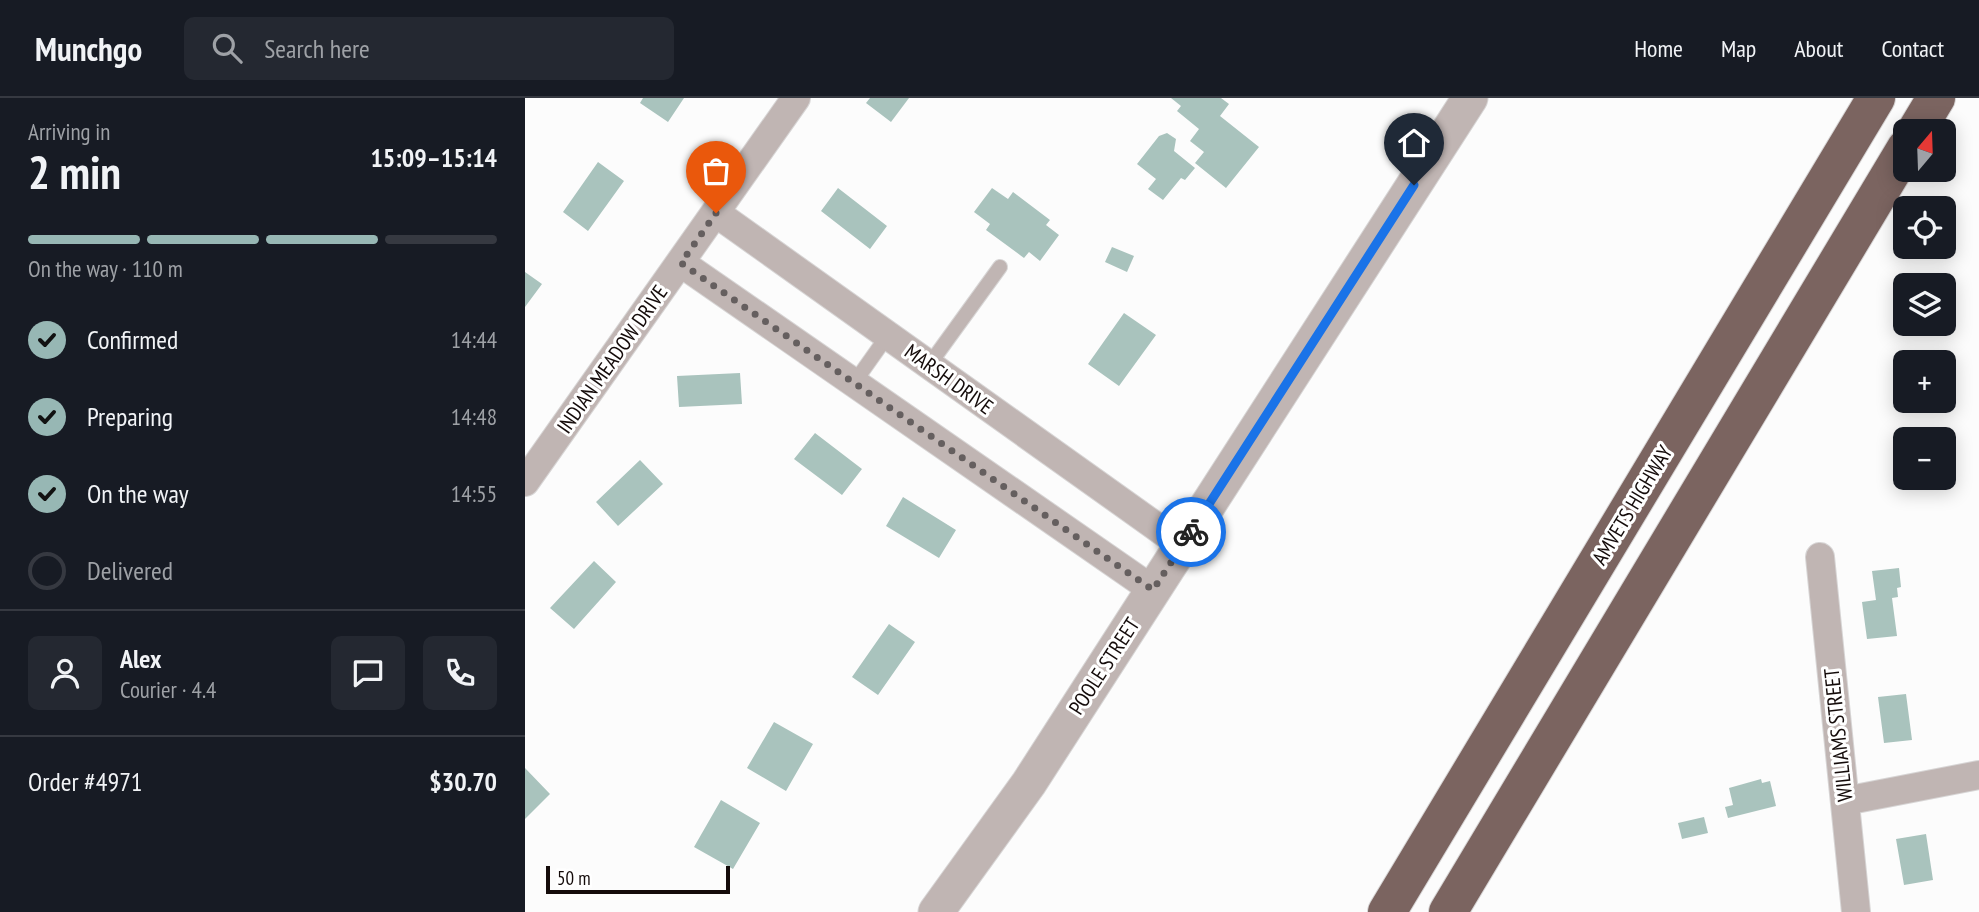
<!DOCTYPE html>
<html lang="en">
<head>
<meta charset="utf-8">
<style>
  body { margin:0; font-family:"PT Sans Narrow",sans-serif; background:#242831; color:#f1f3f6; height:100vh; display:flex; flex-direction:column; font-size:26px; white-space:nowrap }
  * { box-sizing:border-box; margin:0 }
  p { font-size:23px; color:#9ea1a6 }
  .icon { flex:none; width:38px; height:38px; fill:none; stroke:currentColor; stroke-width:2; stroke-linecap:round; stroke-linejoin:round }
  .map { position:relative; flex:1; overflow:hidden }
  .panel { display:flex; flex-direction:column; background:#171b24; width:525px }
  .panel>* { flex:none }
  .needle { width:46px; rotate:19deg }
  .fabs { position:absolute; left:1368px; top:21px; display:grid; gap:14px }
  .fabs a { display:grid; place-items:center; width:63px; height:63px; border-radius:10px; background:#171b24; box-shadow:0 4px 18px #0003; font-size:35px }
  .scale { position:absolute; left:21px; bottom:18px; width:184px; box-sizing:border-box; padding-left:7px; border:4px solid #140b0a; border-top:0; font-size:19px; line-height:24px; white-space:nowrap; color:#140b0a; -webkit-text-stroke:5px #fff; paint-order:stroke }
  .pin { position:absolute; display:grid; place-items:center; width:60px; height:60px; color:#fff; margin:-72px -30px; border-radius:50% 50% 50% 0; rotate:-45deg; box-shadow:0 0 7px #0007 }
  .pin .icon { rotate:45deg }
  .courier { position:absolute; display:grid; place-items:center; width:70px; height:70px; margin:-35px; border:5px solid #1a73e8; border-radius:50%; background:#fff; color:#222; box-shadow:0 2px 9px #0007 }
  .headline em { font-style:normal; font-weight:600 }
  .headline div { display:flex; flex-direction:column-reverse }
  .headline { display:flex; align-items:center; justify-content:space-between; height:119px; padding:0 28px }
  h1 { font-size:46px; font-weight:600; line-height:52px }
  .bar { display:grid; grid-template-columns:repeat(4,1fr); gap:10px 7px; align-content:center; height:84px; padding:0 28px }
  .bar i { height:9px; border-radius:5px; background:#363941 }
  .bar .selected { background:#97b7b4 }
  .bar p { grid-column:span 4 }
  .line { display:flex; align-items:center; gap:18px; padding:0 28px; border-top:2px solid #363941 }
  .line div { flex:1 }
  .round { display:grid; place-items:center; flex:none; width:74px; height:74px; border-radius:10px; background:#242831 }
  ol { padding:0 28px; list-style:none }
  li { display:flex; align-items:center; gap:21px; height:77px }
  li p { margin-inline-start:auto }
  li .icon { padding:7px; border-radius:50%; background:#97b7b4; color:#111; stroke-width:4 }
  li:last-child { color:#9ea1a6 }
  li i { width:38px; height:38px; border:4px solid #363941; border-radius:50% }
  header { display:flex; align-items:center; gap:42px; box-sizing:border-box; height:98px; padding:0 35px; background:#171b24; border-bottom:2px solid #363941 }
  header strong { font-size:33px }
  nav { display:flex; gap:38px; margin-inline-start:auto; font-size:24px }
  .search { width:490px; height:63px; background:#242831; display:flex; align-items:center; gap:18px; box-sizing:border-box; padding:0 24px; border-radius:10px; color:#9ea1a6; font-size:26px }
  main { display:flex; flex:1; min-height:0 }
  .map>svg:first-child { display:block }
  .building { fill:#a9c3bd }
  .lines { fill:none; stroke-linecap:round; stroke-linejoin:round }
  .service-casing { stroke:#d7d5d5; stroke-width:16 }
  .minor-casing { stroke:#d7d5d5; stroke-width:30 }
  .tertiary-casing { stroke:#d7d5d5; stroke-width:37 }
  .motorway-casing { stroke:#d7d5d5; stroke-width:40 }
  .service { stroke:#c0b5b3; stroke-width:14 }
  .minor { stroke:#c0b5b3; stroke-width:28 }
  .tertiary { stroke:#c0b5b3; stroke-width:35 }
  .motorway { stroke:#7b6460; stroke-width:38 }
  .done { stroke:#655f5f; stroke-width:7; stroke-dasharray:0 12.6 }
  .route { stroke:#1a73e8; stroke-width:9 }
  .labels { text-anchor:middle; dominant-baseline:central; stroke-width:6; stroke-linejoin:round; paint-order:stroke }
  .street-label { font-size:21px; fill:#140b0a; stroke:#fff }
</style>
</head>
<body>
<header>
<strong>Munchgo</strong>
<div class="search"><svg class="icon" aria-label="search" viewBox="0 0 24 24"><circle cx="10" cy="10" r="6"/><path d="M15 15l6 6"/></svg>Search here</div>
<nav><a>Home</a><a>Map</a><a>About</a><a>Contact</a></nav>
</header>
<main>
<section class="panel">
<div class="headline"><div><h1>2 min</h1><p>Arriving in</p></div><em>15:09–15:14</em></div>
<div class="bar"><i class="selected"></i><i class="selected"></i><i class="selected"></i><i></i><p>On the way · 110 m</p></div>
<ol>
<li><svg class="icon" aria-label="check" viewBox="0 0 24 24"><path d="M5 12l5 5 9-10"/></svg>Confirmed<p>14:44</p></li>
<li><svg class="icon" aria-label="check" viewBox="0 0 24 24"><path d="M5 12l5 5 9-10"/></svg>Preparing<p>14:48</p></li>
<li><svg class="icon" aria-label="check" viewBox="0 0 24 24"><path d="M5 12l5 5 9-10"/></svg>On the way<p>14:55</p></li>
<li><i></i>Delivered</li>
</ol>
<div class="line" style="height:126px"><a class="round"><svg class="icon" aria-label="person" viewBox="0 0 24 24"><circle cx="12" cy="8" r="4"/><path d="M4 21q1-7 8-7t8 7"/></svg></a><div><b>Alex</b><p>Courier · 4.4</p></div><a class="round"><svg class="icon" aria-label="chat" viewBox="0 0 24 24"><path d="M4 5h16v11H9l-5 4z"/></svg></a><a class="round"><svg class="icon" aria-label="phone" viewBox="0 0 24 24"><path d="M5 4h4l2 5-3 2q2 4 5 5l2-3 5 2v4C11 20 4 13 5 4z"/></svg></a></div>
<div class="line" style="height:91px"><div>Order #4971</div><b>$30.70</b></div>
</section>
<div class="map">
<svg width="1454" height="814" viewBox="0 0 1454 814">
  <rect width="100%" height="100%" fill="#fcfcfc"/>
  <path class="building" d="M 118,0 L 159,0 L 143,24 L 115,5 Z
    M 345,0 L 384,0 L 366,24 L 341,5 Z
    M 646,0 L 696,0 L 704,6 L 695,18 L 734,49 L 701,90 L 670,65 L 679,54 L 665,43 L 674,31 L 652,13 L 656,8 Z
    M 642,35 L 651,41 L 649,53 L 670,70 L 660,82 L 656,80 L 638,102 L 623,91 L 631,81 L 612,66 L 634,38 Z
    M 73,64 L 99,83 L 63,133 L 38,114 Z
    M 313,90 L 362,128 L 345,151 L 296,113 Z
    M 467,90 L 483,101 L 488,94 L 525,122 L 521,127 L 534,137 L 515,163 L 504,154 L 499,160 L 461,132 L 465,126 L 449,114 Z
    M 587,149 L 609,158 L 602,174 L 580,164 Z
    M 0,174 L 17,186 L 0,209 Z
    M 599,215 L 631,237 L 594,288 L 563,266 Z
    M 215,275 L 217,306 L 154,309 L 152,278 Z
    M 290,335 L 337,371 L 317,397 L 269,361 Z
    M 115,362 L 138,386 L 93,428 L 71,404 Z
    M 378,399 L 431,432 L 414,460 L 361,428 Z
    M 69,463 L 91,484 L 49,531 L 25,510 Z
    M 1374,470 L 1376,489 L 1372,490 L 1373,499 L 1367,500 L 1372,538 L 1342,541 L 1337,504 L 1351,502 L 1347,473 Z
    M 364,526 L 390,544 L 353,597 L 327,579 Z
    M 1381,596 L 1387,642 L 1359,645 L 1353,599 Z
    M 249,624 L 288,646 L 261,693 L 222,670 Z
    M 0,670 L 25,696 L 0,721 Z
    M 1236,681 L 1237,685 L 1245,683 L 1251,708 L 1203,720 L 1200,709 L 1208,707 L 1204,690 Z
    M 196,702 L 235,725 L 208,771 L 169,749 Z
    M 1179,719 L 1183,735 L 1157,741 L 1153,725 Z
    M 1401,736 L 1408,782 L 1379,787 L 1371,741 Z"/>
  <g class="lines">
    <defs>
      <path id="service" d="M 404,267 L 475,169
        M 329,285 L 363,237"/>
      <path id="minor" d="M 191,115 L 657,447
        M 156,165 L 628,492
        M 0,384 L 271,0
        M 1295,459 L 1331,814
        M 1320,703 L 1454,677"/>
      <path id="tertiary" d="M 411,814 L 504,685 L 945,0"/>
      <path id="motorway" d="M 1391,33 L 1411,0
        M 862,814 L 1351,0
        M 923,814 L 1381,50"/>
    </defs>
    <use href="#service" class="service-casing"/>
    <use href="#minor" class="minor-casing"/>
    <use href="#tertiary" class="tertiary-casing"/>
    <use href="#motorway" class="motorway-casing"/>
    <use href="#service" class="service"/>
    <use href="#minor" class="minor"/>
    <use href="#tertiary" class="tertiary"/>
    <use href="#motorway" class="motorway"/>
  </g>
  <g class="lines">
    <path class="done" d="M 191,115 L 156,165 L 628,492 L 666,434"/>
    <path class="route" d="M 666,434 L 889,87"/>
  </g>
  <g class="labels">
    <g class="street-label">
      <text transform="translate(87 261) rotate(-55)">INDIAN MEADOW DRIVE</text>
      <text transform="translate(424 281) rotate(36)">MARSH DRIVE</text>
      <text transform="translate(1107 407) rotate(-59)">AMVETS HIGHWAY</text>
      <text transform="translate(579 568) rotate(-57)">POOLE STREET</text>
      <text transform="translate(1313 637) rotate(-96)">WILLIAMS STREET</text>
    </g>
  </g>
</svg>
<div class="fabs">
<a><svg class="needle" viewBox="-14 -14 28 28"><path d="M0-13l5 13h-10z" fill="#e53935"/><path d="M0 13l5-13h-10z" fill="#9ea1a6"/></svg></a>
<a><svg class="icon" aria-label="locate" viewBox="0 0 24 24"><circle cx="12" cy="12" r="6"/><path d="M12 2v4M12 18v4M2 12h4M18 12h4"/></svg></a>
<a><svg class="icon" aria-label="layers" viewBox="0 0 24 24"><path d="M12 4l9 5-9 5-9-5zM3 14l9 5 9-5"/></svg></a>
<a>+</a>
<a>−</a>
</div>
<div class="scale">50 m</div>
<div class="pin" style="left:191px;top:115px;background:#ea580c"><svg class="icon" aria-label="bag" viewBox="0 0 24 24"><path d="M5 8h14l-1 12H6zM9 8a3 3 0 0 1 6 0"/></svg></div>
<div class="pin" style="left:889px;top:87px;background:#1f2937"><svg class="icon" aria-label="home" viewBox="0 0 24 24"><path d="M3 11l9-7 9 7M6 9v11h12V9"/></svg></div>
<div class="courier" style="left:666px;top:434px"><svg class="icon" aria-label="bike" viewBox="0 0 24 24"><circle cx="6" cy="16" r="4"/><circle cx="18" cy="16" r="4"/><path d="M6 16l4-8h5l3 8M10 8l3 8H6M13 5h3"/></svg></div>
</div>
</main>
</body>
</html>
